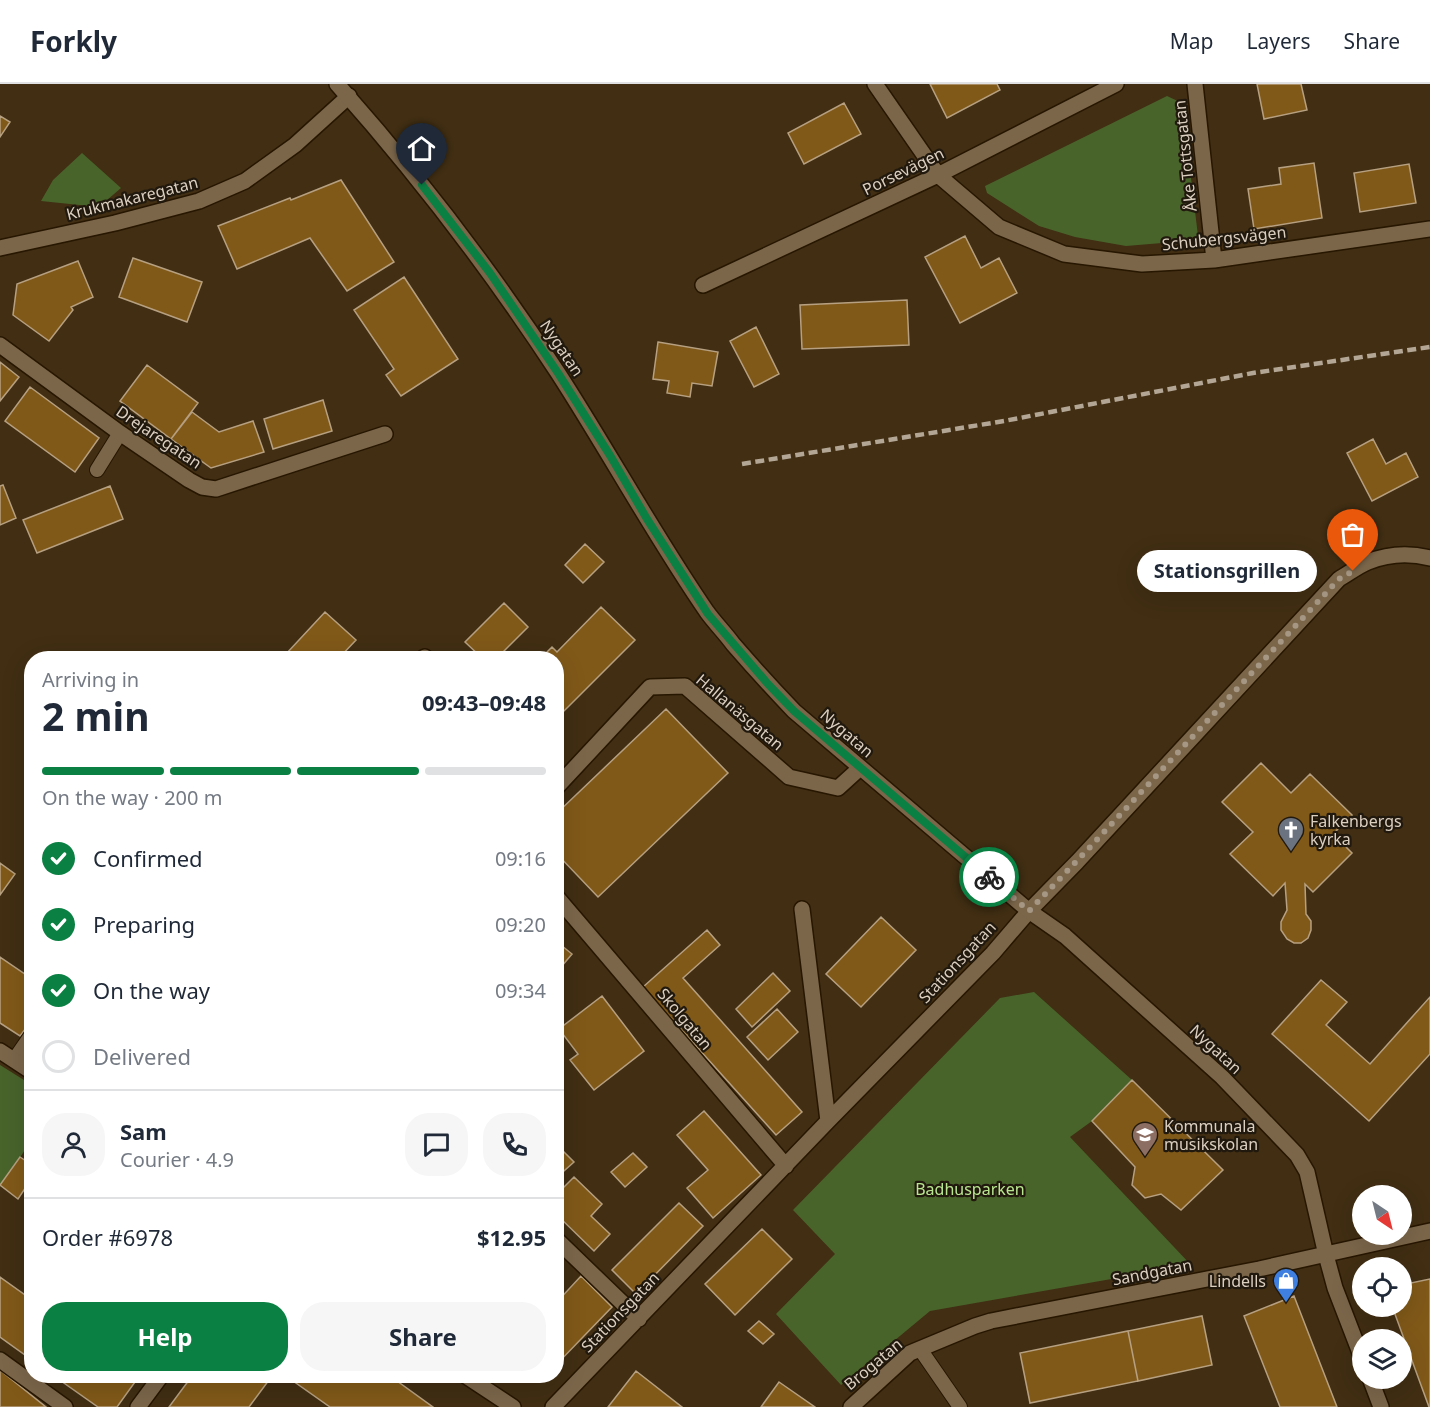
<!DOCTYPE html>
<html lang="en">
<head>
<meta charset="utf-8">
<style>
  body { margin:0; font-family:"Noto Sans",sans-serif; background:#f6f6f7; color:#1f2937; height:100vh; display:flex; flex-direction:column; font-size:22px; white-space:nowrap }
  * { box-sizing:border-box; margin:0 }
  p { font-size:20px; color:#747a83 }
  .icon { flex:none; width:33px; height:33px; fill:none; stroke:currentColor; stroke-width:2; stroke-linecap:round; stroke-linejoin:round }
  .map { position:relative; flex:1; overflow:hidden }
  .side { position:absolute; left:24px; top:567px; width:540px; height:732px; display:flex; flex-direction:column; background:#fff; border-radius:24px; box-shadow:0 6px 24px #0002 }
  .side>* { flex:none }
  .needle { width:39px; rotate:145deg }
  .buttons { position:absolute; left:1352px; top:1101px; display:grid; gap:12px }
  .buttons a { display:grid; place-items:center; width:60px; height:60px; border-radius:50%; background:#fff; box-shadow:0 6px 24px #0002; font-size:30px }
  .pin { position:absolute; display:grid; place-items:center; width:51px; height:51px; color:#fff; margin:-62px -26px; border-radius:50% 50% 50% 0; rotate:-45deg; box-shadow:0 0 6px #0007 }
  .pin .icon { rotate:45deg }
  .courier { position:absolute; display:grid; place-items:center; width:60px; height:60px; margin:-30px; border:4px solid #0b8043; border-radius:50%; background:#fff; color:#222; box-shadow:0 2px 8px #0007 }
  .bubble { position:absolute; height:42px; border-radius:21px; background:#fff; box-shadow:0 6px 24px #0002; font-size:20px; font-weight:700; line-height:42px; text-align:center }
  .head em { font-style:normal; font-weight:700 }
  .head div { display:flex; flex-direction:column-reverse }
  .head { display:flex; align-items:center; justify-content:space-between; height:102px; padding:0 18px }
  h1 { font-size:39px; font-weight:700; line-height:45px }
  .bar { display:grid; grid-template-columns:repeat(4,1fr); gap:9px 6px; align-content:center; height:72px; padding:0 18px }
  .bar i { height:8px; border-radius:4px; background:#e0e1e3 }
  .bar .on { background:#0b8043 }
  .bar p { grid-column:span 4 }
  .line { display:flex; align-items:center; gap:15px; padding:0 18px; border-top:2px solid #e0e1e3 }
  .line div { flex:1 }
  .round { display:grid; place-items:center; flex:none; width:63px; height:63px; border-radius:24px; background:#f6f6f7 }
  ol { padding:0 18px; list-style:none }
  li { display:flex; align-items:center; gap:18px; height:66px }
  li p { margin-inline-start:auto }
  li .icon { padding:6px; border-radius:50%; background:#0b8043; color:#fff; stroke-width:4 }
  li:last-child { color:#747a83 }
  li i { width:33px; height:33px; border:3px solid #e0e1e3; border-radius:50% }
  .primary-button { display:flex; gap:12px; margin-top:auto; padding:12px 18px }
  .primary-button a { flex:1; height:69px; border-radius:24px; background:#0b8043; color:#fff; font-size:24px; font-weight:700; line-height:69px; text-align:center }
  .primary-button a+a { background:#f6f6f7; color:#1f2937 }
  header { display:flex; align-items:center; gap:36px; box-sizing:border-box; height:84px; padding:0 30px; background:#fff; border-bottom:2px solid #e0e1e3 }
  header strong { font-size:28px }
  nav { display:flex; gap:33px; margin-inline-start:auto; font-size:21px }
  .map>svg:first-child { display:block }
  .green { fill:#48642b }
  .building { fill:#805919; stroke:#b6a081; stroke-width:1.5 }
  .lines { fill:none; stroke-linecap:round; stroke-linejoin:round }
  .lane-casing { stroke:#271600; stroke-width:16 }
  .street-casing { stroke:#271600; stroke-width:18 }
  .secondary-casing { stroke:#271600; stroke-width:18 }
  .lane { stroke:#7b664a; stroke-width:14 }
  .street { stroke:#7b664a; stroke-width:15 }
  .secondary { stroke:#7b664a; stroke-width:15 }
  .rail { stroke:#b3a694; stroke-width:4.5; stroke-dasharray:9 4.5; stroke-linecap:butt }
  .done { stroke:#a59783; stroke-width:6; stroke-dasharray:0 10.8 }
  .route { stroke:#0b8043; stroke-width:8 }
  .labels { text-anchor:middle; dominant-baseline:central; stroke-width:4.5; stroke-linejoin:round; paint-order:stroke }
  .street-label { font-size:16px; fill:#dbcfc0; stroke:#21190d }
  .poi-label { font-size:16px; fill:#dbcfc0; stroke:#21190d; text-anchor:start }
  .park-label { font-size:16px; fill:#b9e690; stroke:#21190d }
</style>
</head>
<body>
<header>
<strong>Forkly</strong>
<nav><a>Map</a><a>Layers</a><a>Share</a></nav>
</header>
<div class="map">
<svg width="1430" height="1323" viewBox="0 0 1430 1323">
  <rect width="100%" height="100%" fill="#412e13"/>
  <path class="green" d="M 1167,12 L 1182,19 L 1198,152 L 1174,158 L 1126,162 L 1075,153 L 1039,142 L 987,109 L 985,102 Z
    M 82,69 L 121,104 L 99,123 L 41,117 L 53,96 Z
    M 1034,908 L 1132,996 L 1092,1037 L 1070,1053 L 1191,1181 L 930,1227 L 841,1301 L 776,1230 L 835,1170 L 793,1126 L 1000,914 Z
    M 0,981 L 32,1001 L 31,1057 L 0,1103 Z"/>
  <path class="building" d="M 930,0 L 997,0 L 1000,6 L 947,34 Z
    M 1257,0 L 1301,0 L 1307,26 L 1264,35 Z
    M 844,19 L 861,50 L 804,80 L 788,49 Z
    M 0,32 L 10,38 L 0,53 Z
    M 1314,79 L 1322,134 L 1254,145 L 1248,105 L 1281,100 L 1279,84 Z
    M 1409,80 L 1416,119 L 1360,128 L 1354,89 Z
    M 341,96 L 394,178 L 347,207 L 310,154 L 237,185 L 218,142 L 290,114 L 291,116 Z
    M 965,152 L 981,184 L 999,174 L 1017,209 L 960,239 L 925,173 Z
    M 133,174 L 202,198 L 187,238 L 119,213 Z
    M 78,177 L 93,213 L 71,223 L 73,226 L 49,257 L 13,231 L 17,200 Z
    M 404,193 L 458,275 L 401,312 L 386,291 L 394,285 L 354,226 Z
    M 907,216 L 909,261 L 802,265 L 800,221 Z
    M 756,243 L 779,290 L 754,303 L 730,257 Z
    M 658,258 L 718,268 L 712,302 L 692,299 L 690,313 L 667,309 L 669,297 L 653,295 Z
    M 0,278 L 19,293 L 0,317 Z
    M 147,281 L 198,319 L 171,355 L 120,317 Z
    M 30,303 L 99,354 L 75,388 L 5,337 Z
    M 323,316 L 332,347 L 273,365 L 264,335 Z
    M 192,328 L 219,348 L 253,337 L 264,368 L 211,384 L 171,355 Z
    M 1373,355 L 1386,380 L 1406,369 L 1418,393 L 1372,417 L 1347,369 Z
    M 3,401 L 16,434 L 0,441 L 0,402 Z
    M 110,402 L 123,435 L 37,469 L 23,436 Z
    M 585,460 L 604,478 L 583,499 L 565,481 Z
    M 504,519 L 528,543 L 497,574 L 482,574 L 465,558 Z
    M 601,523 L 635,556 L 556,635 L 556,574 L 541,574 L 552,563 L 557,568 Z
    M 325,528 L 356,556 L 339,574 L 290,574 L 286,570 Z
    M 666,625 L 728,689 L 598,813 L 556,769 L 556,730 Z
    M 1261,679 L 1291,709 L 1310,690 L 1352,731 L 1333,750 L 1352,769 L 1313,808 L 1305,800 L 1306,830 L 1311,837 L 1311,846 L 1308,854 L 1301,859 L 1294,859 L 1287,855 L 1281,846 L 1281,838 L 1287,826 L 1285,799 L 1273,812 L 1230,770 L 1253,748 L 1222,718 Z
    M 0,779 L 15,790 L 0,811 Z
    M 881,833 L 916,866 L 861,923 L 826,890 Z
    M 707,846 L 720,861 L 683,894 L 802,1028 L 776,1051 L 643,903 Z
    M 556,857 L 572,870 L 556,889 Z
    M 0,873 L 32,895 L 32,936 L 20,952 L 0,939 Z
    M 773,889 L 790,907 L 752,943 L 736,925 Z
    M 1321,896 L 1347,918 L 1326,941 L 1370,980 L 1430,913 L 1430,970 L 1369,1037 L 1272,950 Z
    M 602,912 L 644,967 L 594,1006 L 570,976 L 578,970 L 559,945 Z
    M 777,925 L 798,948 L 768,976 L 747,953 Z
    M 1132,996 L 1223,1086 L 1181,1126 L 1161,1110 L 1145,1114 L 1132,1101 L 1135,1083 L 1092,1037 Z
    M 704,1027 L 761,1091 L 713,1134 L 687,1104 L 708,1086 L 677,1051 Z
    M 556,1060 L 574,1078 L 556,1094 Z
    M 633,1069 L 647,1083 L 625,1103 L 611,1088 Z
    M 20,1073 L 32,1081 L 32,1094 L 18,1115 L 0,1101 Z
    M 574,1093 L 602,1120 L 591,1132 L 610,1150 L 594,1167 L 556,1130 L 556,1111 Z
    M 679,1119 L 703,1142 L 636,1210 L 612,1186 Z
    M 762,1145 L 792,1175 L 735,1231 L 705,1200 Z
    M 581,1192 L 612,1223 L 556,1281 L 556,1219 Z
    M 0,1193 L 32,1216 L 32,1276 L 0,1253 Z
    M 1430,1195 L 1430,1323 L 1429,1323 L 1392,1222 L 1401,1222 L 1401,1201 Z
    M 1294,1212 L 1337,1323 L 1280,1323 L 1244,1232 Z
    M 1202,1232 L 1212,1281 L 1138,1297 L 1128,1247 Z
    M 759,1237 L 774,1250 L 763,1260 L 748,1247 Z
    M 1128,1247 L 1138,1297 L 1030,1319 L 1020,1269 Z
    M 0,1286 L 46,1323 L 0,1323 Z
    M 636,1287 L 682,1323 L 608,1323 Z
    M 54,1292 L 126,1292 L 135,1298 L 117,1323 L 98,1323 Z
    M 192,1292 L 272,1292 L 249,1323 L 169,1323 Z
    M 286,1292 L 390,1292 L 433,1323 L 330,1323 Z
    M 779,1298 L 815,1323 L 761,1323 Z"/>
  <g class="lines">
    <defs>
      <path id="lane" d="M 97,386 L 120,349
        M 14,976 L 32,950
        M 920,1265 L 960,1323"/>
      <path id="street" d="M 875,0 L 938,91 L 999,143 L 1064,170 L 1142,180 L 1214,176 L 1430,145
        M 1195,0 L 1214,176
        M 0,164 L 115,139 L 199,117 L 245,97 L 295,61 L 349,12
        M 703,201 L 938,91 L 1116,0
        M 0,261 L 120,349 L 189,396 L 202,403 L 216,405 L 385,350
        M 423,574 L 425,573
        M 556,704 L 650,603 L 685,602 L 789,693 L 838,704 L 860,684
        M 556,812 L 786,1082
        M 802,825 L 828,1037
        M 0,967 L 32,988
        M 556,1155 L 639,1235
        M 1326,1171 L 1335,1204 L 1362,1274
        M 0,1276 L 65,1323
        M 466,1292 L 513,1323
        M 1370,1294 L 1381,1323
        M 138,1323 L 161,1292
        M 553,1323 L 828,1037 L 993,869 L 1029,827"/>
      <path id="secondary" d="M 337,0 C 418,91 492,188 558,289 C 609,368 654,451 707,528 C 715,539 725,549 733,560 C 753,583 773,605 794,627 L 988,792 L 1029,827 L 1065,852 L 1222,993 L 1297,1071 L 1307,1088 L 1326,1171
        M 1029,827 L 1077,778 L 1339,495 C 1348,490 1358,482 1368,478 C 1388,470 1410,469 1430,474
        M 851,1323 L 910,1269 L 975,1242 L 991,1237 L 1259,1185 L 1430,1147"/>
    </defs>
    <use href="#lane" class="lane-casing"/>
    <use href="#street" class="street-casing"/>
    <use href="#secondary" class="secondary-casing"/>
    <use href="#lane" class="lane"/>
    <use href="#street" class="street"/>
    <use href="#secondary" class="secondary"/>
    <path class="rail" d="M 742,380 L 1004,337 L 1253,289 L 1430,263"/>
  </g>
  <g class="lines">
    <path class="done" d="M 989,793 L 1029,827 L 1092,761 L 1339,495 L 1353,487"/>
    <path class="route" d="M 422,101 L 490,189 L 558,289 L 611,373 L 647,435 L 708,530 L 768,600 L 794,627 L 989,793"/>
  </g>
  <defs>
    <symbol id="church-pin" viewBox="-11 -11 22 30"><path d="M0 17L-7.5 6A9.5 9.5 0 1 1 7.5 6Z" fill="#6b7280" stroke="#21190d"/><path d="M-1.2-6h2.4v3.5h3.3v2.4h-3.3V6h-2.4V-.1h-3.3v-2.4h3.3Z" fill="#fff"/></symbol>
    <symbol id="university-pin" viewBox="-11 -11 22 30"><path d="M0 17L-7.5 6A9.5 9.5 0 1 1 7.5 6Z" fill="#8d6e63" stroke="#21190d"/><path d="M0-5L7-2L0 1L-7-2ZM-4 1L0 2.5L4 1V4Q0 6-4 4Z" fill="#fff"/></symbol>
    <symbol id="shop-pin" viewBox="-11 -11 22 30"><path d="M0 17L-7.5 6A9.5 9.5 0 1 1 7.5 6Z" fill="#3f7fe0" stroke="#21190d"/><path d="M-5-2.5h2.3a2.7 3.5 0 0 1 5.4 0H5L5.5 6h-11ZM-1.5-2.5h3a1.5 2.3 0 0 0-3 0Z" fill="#fff"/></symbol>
  </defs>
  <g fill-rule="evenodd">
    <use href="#church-pin" x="1276" y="731" width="30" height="40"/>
    <use href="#university-pin" x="1130" y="1036" width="30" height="40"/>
    <use href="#shop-pin" x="1271" y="1182" width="30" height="40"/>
  </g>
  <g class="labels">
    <g class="street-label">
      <text transform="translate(1185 72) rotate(-96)">Åke Tottsgatan</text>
      <text transform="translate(903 87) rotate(-26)">Porsevägen</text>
      <text transform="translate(132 114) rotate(-14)">Krukmakaregatan</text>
      <text transform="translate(1224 154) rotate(-6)">Schubergsvägen</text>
      <text transform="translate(562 264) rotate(56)">Nygatan</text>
      <text transform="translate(159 353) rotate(34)">Drejaregatan</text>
      <text transform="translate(740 628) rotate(40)">Hallanäsgatan</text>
      <text transform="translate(847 649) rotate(41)">Nygatan</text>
      <text transform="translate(957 878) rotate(-47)">Stationsgatan</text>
      <text transform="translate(685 935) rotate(50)">Skolgatan</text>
      <text transform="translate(1216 965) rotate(43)">Nygatan</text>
      <text transform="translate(1152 1188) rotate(-11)">Sandgatan</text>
      <text transform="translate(620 1228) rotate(-46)">Stationsgatan</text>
      <text transform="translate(873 1280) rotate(-40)">Brogatan</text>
    </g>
    <g class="poi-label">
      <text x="1310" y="737">Falkenbergs<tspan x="1310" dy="18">kyrka</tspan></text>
      <text x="1164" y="1042">Kommunala<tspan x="1164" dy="18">musikskolan</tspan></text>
      <text x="1266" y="1197" text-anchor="end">Lindells</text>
    </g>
    <g class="park-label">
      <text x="970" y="1105">Badhusparken</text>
    </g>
  </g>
</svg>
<div class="buttons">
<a><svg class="needle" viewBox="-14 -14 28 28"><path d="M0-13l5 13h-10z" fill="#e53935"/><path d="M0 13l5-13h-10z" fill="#747a83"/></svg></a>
<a><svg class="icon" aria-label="locate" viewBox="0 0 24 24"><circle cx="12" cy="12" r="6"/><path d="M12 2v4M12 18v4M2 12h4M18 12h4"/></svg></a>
<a><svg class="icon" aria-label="layers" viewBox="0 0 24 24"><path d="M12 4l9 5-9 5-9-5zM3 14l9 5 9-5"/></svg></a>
</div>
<div class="pin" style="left:1353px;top:487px;background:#ea580c"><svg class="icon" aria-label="bag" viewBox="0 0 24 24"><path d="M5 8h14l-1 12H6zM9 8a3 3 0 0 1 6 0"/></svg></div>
<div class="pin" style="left:422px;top:101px;background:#1f2937"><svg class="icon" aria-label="home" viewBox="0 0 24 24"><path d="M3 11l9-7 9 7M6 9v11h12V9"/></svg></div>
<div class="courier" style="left:989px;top:793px"><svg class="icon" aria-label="bike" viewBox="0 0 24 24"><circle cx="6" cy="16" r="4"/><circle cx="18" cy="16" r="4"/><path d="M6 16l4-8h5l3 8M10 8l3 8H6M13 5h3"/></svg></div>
<div class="bubble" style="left:1137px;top:466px;width:180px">Stationsgrillen</div>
<section class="side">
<div class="head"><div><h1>2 min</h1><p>Arriving in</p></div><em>09:43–09:48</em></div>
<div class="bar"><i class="on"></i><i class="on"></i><i class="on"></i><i></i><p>On the way · 200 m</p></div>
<ol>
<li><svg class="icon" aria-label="check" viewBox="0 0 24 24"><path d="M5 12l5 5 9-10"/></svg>Confirmed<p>09:16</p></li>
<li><svg class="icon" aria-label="check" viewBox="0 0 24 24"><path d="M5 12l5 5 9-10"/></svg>Preparing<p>09:20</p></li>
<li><svg class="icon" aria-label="check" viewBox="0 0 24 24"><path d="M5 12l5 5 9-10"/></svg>On the way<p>09:34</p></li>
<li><i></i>Delivered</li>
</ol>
<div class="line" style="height:108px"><a class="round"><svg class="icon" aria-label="person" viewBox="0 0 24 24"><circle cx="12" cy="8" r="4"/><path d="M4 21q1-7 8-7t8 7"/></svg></a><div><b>Sam</b><p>Courier · 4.9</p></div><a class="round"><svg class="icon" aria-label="chat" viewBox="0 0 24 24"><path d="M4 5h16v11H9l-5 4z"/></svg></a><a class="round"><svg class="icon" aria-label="phone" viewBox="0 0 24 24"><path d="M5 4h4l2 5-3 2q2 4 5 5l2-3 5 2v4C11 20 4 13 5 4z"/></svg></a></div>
<div class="line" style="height:78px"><div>Order #6978</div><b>$12.95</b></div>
<div class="primary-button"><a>Help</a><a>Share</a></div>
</section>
</div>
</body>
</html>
